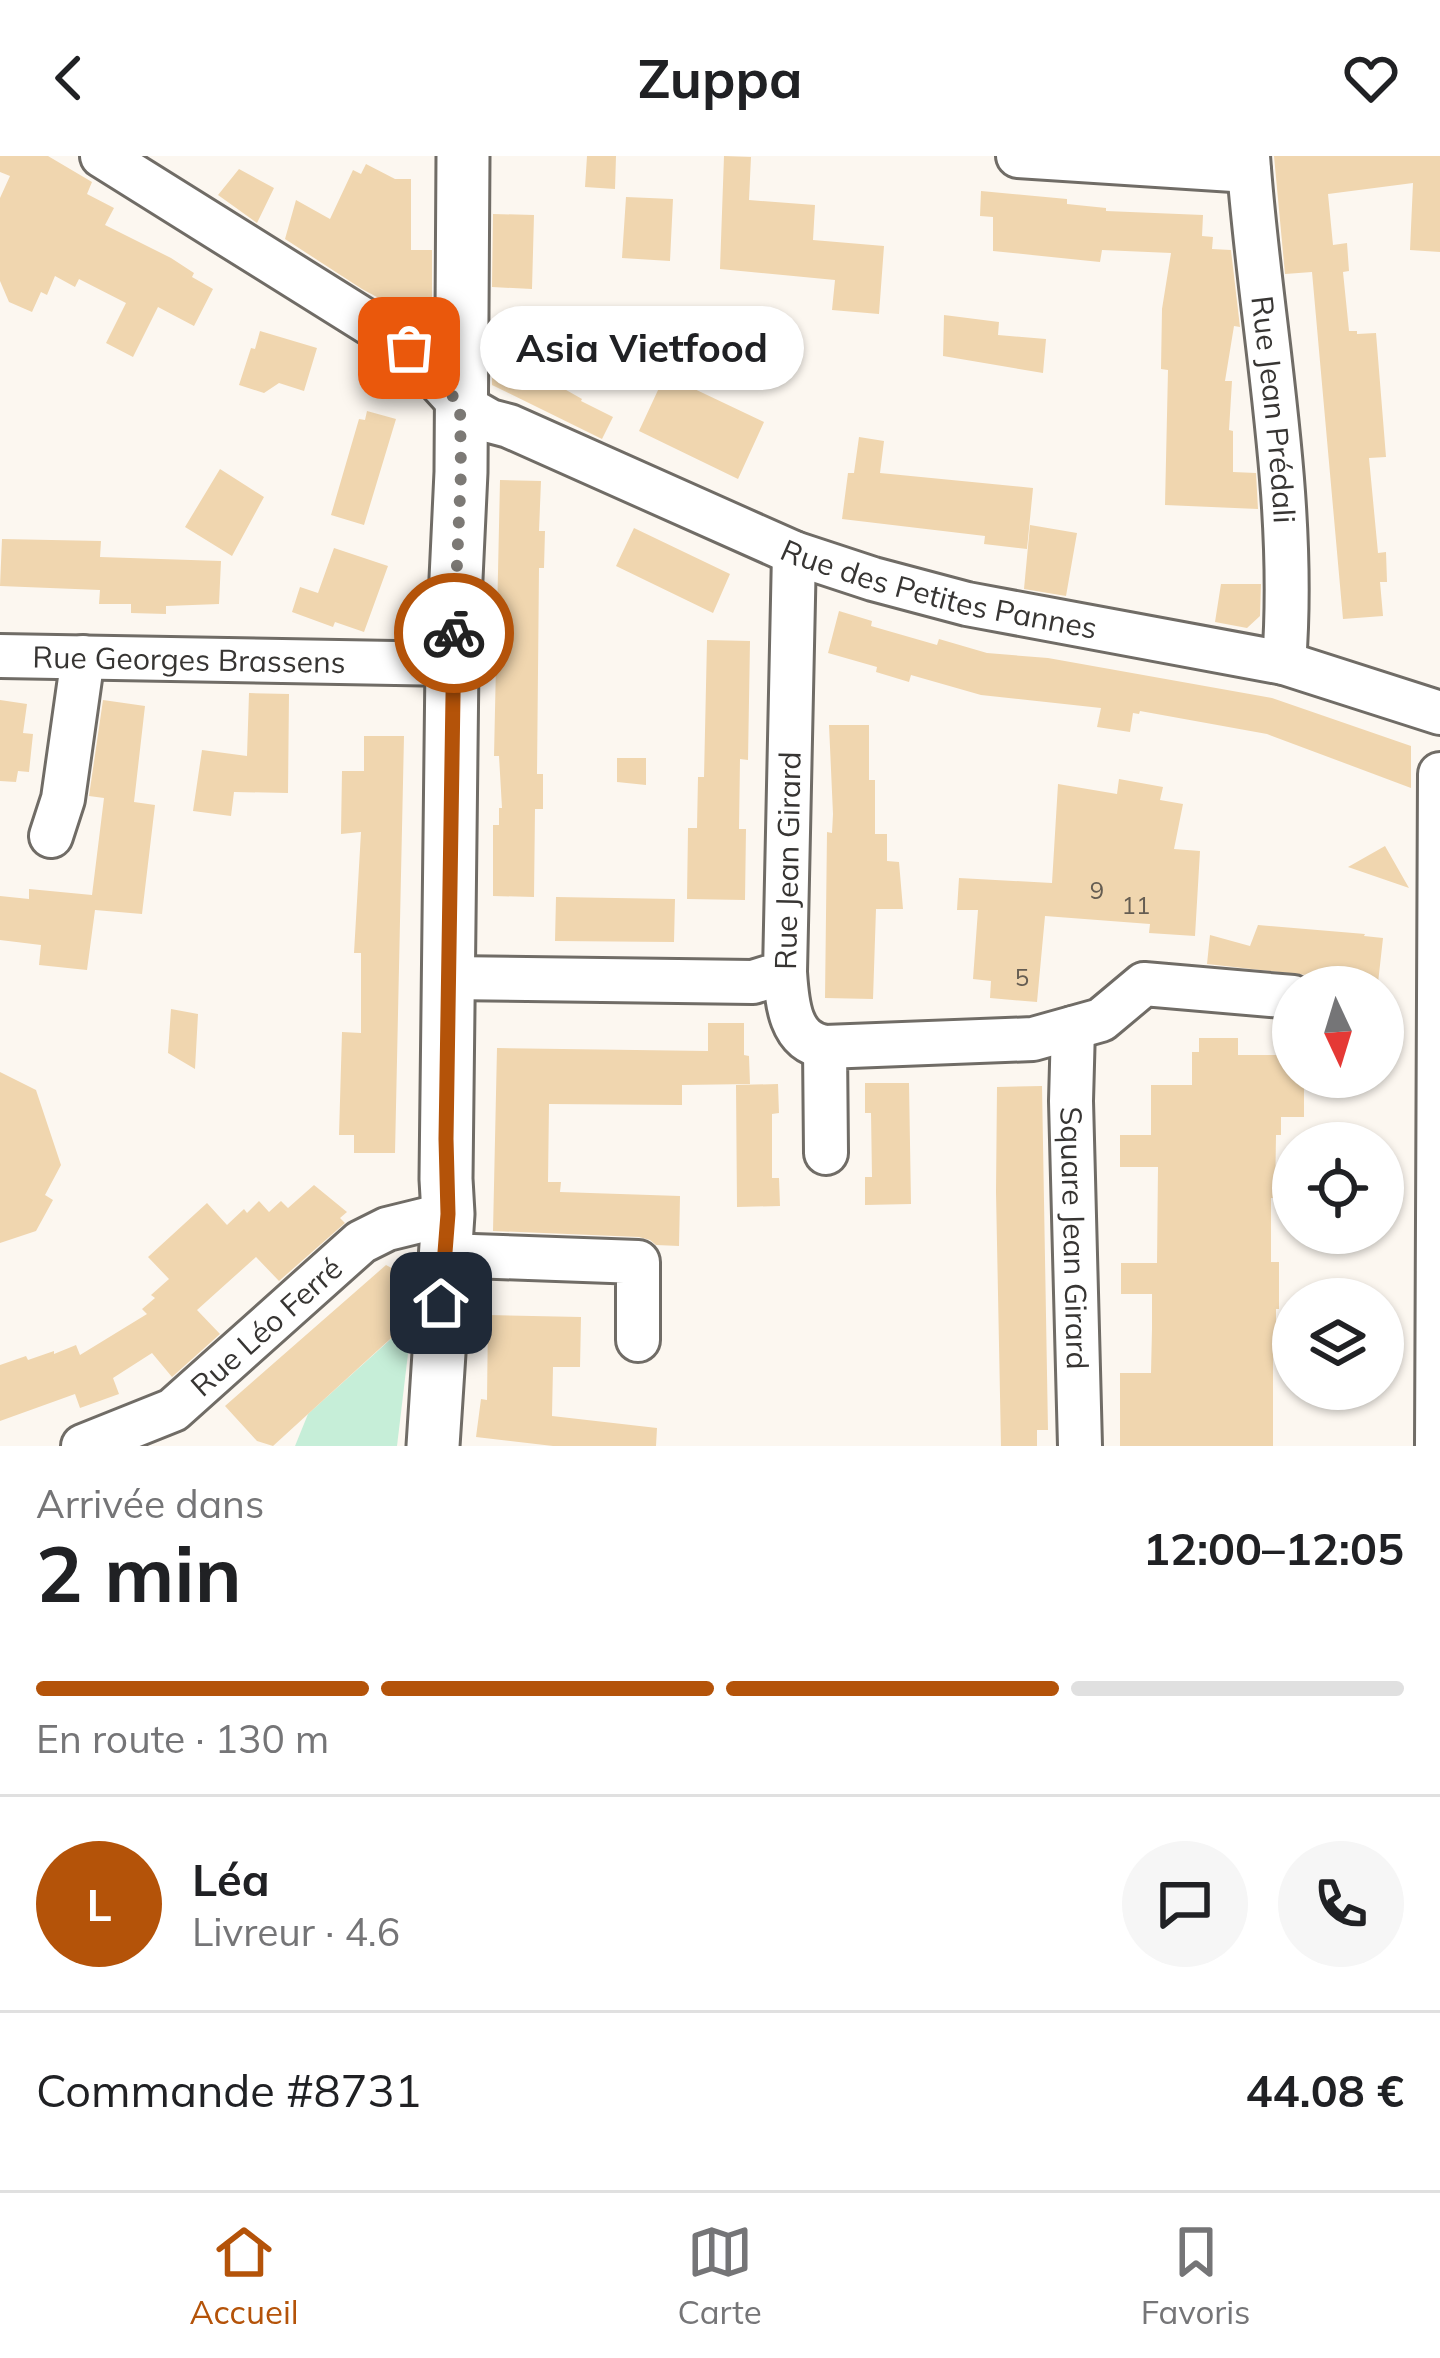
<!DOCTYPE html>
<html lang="fr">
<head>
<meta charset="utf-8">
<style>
  body { margin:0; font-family:Mulish,sans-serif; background:#f6f6f6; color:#202124; height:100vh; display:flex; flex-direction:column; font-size:45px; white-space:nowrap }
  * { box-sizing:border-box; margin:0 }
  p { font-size:39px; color:#757577 }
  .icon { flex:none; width:66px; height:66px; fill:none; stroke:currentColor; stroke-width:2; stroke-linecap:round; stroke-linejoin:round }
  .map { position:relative; height:1290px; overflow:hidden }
  .panel { display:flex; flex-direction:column; background:#fff; flex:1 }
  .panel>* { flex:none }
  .needle { width:78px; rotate:176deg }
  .buttons { position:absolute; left:1272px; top:810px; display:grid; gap:24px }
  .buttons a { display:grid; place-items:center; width:132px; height:132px; border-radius:50%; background:#fff; box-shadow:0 3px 9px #0004; font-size:60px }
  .pin { position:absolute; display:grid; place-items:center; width:102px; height:102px; color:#fff; margin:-51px; border-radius:24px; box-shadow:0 6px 18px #0006 }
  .courier { position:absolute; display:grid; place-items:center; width:120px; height:120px; margin:-60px; border:9px solid #b45309; border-radius:50%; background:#fff; color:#222; box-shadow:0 3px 15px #0007 }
  .bubble { position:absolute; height:84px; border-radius:42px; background:#fff; box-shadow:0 3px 9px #0004; font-size:39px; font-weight:700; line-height:84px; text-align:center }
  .summary em { font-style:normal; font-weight:700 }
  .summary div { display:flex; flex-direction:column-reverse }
  .summary { display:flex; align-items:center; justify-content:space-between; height:204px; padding:0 36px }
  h1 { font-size:78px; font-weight:700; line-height:90px }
  .bar { display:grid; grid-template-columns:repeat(4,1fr); gap:18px 12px; align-content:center; height:144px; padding:0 36px }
  .bar i { height:15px; border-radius:9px; background:#e0e0e0 }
  .bar .selected { background:#b45309 }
  .bar p { grid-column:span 4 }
  .line { display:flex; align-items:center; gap:30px; padding:0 36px; border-top:3px solid #e0e0e0 }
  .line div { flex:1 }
  .round { display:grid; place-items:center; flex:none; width:126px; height:126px; border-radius:63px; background:#f6f6f6 }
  header { display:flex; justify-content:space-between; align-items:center; height:156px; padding:0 36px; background:#fff; font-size:54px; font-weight:700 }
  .tabs { display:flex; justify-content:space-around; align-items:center; height:168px; border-top:3px solid #e0e0e0; background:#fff; font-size:33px; color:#757577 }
  .tabs a { display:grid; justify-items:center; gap:6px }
  .tabs .selected { color:#b45309 }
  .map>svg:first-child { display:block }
  .green { fill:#c6eed8 }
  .building { fill:#f0d6af }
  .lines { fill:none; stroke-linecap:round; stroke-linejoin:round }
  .minor-casing { stroke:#706c66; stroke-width:48 }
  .major-casing { stroke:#706c66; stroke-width:57 }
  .minor { stroke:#fff; stroke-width:42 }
  .major { stroke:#fff; stroke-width:51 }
  .done { stroke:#7c7975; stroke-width:12; stroke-dasharray:0 21.6 }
  .route { stroke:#b45309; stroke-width:15 }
  .labels { text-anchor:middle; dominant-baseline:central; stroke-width:9; stroke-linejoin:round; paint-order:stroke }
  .number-label { font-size:24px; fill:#655d52 }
  .street-label { font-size:30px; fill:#373533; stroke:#fff }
</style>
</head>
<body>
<header><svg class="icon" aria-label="back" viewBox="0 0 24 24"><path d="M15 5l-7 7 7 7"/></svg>Zuppa<svg class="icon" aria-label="heart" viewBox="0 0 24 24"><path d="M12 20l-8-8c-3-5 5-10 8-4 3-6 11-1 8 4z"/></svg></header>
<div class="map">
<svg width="1440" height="1290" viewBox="0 0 1440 1290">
  <rect width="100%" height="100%" fill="#fcf7f0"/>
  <path class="green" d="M 412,1164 L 397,1290 L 295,1290 L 308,1258 Z"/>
  <path class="building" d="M 0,0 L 48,0 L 92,26 L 87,38 L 114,52 L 105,69 L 171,102 L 194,117 L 192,121 L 213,133 L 194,170 L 158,151 L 133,201 L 106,187 L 126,147 L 79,123 L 75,131 L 55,120 L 47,139 L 41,136 L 32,156 L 9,146 L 0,125 L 0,42 L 10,20 L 0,16 Z
    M 587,0 L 616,0 L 615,33 L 585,31 Z
    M 724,0 L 751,1 L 749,44 L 815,49 L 813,84 L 884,90 L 879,158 L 832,154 L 835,124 L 720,113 Z
    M 1274,0 L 1440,0 L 1440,96 L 1410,94 L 1413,27 L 1328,38 L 1333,89 L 1347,87 L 1349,115 L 1343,116 L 1349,175 L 1357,175 L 1357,178 L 1376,177 L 1386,301 L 1369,302 L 1378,397 L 1386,396 L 1387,426 L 1380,426 L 1383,460 L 1343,463 L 1312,116 L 1285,118 Z
    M 366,8 L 395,23 L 411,23 L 411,94 L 432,94 L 432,179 L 401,154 L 362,133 L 285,83 L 296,44 L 330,63 L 353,14 L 361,18 Z
    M 239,13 L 274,32 L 257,67 L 218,39 Z
    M 981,35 L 1067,43 L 1067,48 L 1106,52 L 1106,55 L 1203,59 L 1202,80 L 1213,81 L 1212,93 L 1231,94 L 1240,171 L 1234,170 L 1225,225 L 1232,225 L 1229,274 L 1233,275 L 1233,316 L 1256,317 L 1258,353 L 1165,349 L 1168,214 L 1161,213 L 1162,153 L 1171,97 L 1102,94 L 1100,106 L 993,95 L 993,61 L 980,60 Z
    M 626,41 L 673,43 L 670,105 L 622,102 Z
    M 493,58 L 534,59 L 532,133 L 492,131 Z
    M 944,159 L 999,166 L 998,179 L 1046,183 L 1043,217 L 943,200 Z
    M 260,175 L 317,192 L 304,235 L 279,227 L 264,237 L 239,229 L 251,192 L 255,193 Z
    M 499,196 L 582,243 L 581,245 L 613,261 L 602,283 L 492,229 L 492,212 Z
    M 665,219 L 764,266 L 738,323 L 639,275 Z
    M 367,255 L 396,263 L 364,369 L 331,359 L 359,263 L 365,264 Z
    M 859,281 L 884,285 L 880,317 L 1033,332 L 1027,393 L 984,388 L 985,380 L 842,363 L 848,317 L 854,317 Z
    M 220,313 L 264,341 L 232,400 L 185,371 Z
    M 500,324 L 541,325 L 539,375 L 545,375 L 544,412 L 539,412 L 537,618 L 543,618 L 543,653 L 535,653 L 534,741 L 493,740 L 493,669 L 499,669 L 499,652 L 502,652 L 499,600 L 494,600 Z
    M 1030,369 L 1077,377 L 1066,440 L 1024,433 Z
    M 634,372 L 730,418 L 713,457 L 616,410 Z
    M 2,383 L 101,385 L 100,401 L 221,405 L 219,448 L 166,450 L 166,458 L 131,457 L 131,448 L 99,448 L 100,434 L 0,430 Z
    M 334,392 L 388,410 L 364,476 L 335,466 L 333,471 L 292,456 L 300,431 L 318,437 Z
    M 1221,428 L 1261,428 L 1260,460 L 1247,472 L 1215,466 Z
    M 839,455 L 872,465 L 871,470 L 937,489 L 939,483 L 987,497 L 1048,502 L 1272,542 L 1411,590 L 1411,632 L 1267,578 L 1140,555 L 1139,558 L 1133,557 L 1130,576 L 1097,571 L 1101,552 L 981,539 L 911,519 L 909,526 L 876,516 L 877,511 L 828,497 Z
    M 707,484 L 750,485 L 748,604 L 740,603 L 739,673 L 746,673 L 745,744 L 687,743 L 688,672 L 697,672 L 698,621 L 704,621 Z
    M 249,537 L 289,538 L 288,637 L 234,636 L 231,660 L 193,655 L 202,594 L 247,600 Z
    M 0,544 L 27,548 L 23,577 L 33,578 L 29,616 L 18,615 L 16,626 L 0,625 Z
    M 103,544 L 145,550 L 134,646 L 155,649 L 142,758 L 95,754 L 87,814 L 39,809 L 41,789 L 0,784 L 0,740 L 29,743 L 29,733 L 92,739 L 104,642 L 89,640 Z
    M 829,569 L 869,569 L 869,624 L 875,624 L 875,678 L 887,678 L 887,705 L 899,706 L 903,753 L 876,753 L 873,843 L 825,842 L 827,676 L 832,677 L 833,658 Z
    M 364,580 L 404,580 L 395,997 L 354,997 L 354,979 L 339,979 L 342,876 L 361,877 L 361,797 L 354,797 L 361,676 L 341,678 L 342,615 L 364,615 Z
    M 617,602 L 646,602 L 646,629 L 617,626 Z
    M 1119,623 L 1163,631 L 1160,644 L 1183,648 L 1174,693 L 1200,695 L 1195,780 L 1149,777 L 1150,768 L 1045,760 L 1037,846 L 990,842 L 991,825 L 973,823 L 978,754 L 957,754 L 959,722 L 1052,727 L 1058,628 L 1117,638 Z
    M 1385,690 L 1409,732 L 1348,711 Z
    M 556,741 L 675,743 L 674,786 L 555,785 Z
    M 1258,769 L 1365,778 L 1364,780 L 1383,782 L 1378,827 L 1207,808 L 1210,779 L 1250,790 Z
    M 171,853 L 198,858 L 195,913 L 168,897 Z
    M 708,867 L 744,867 L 744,899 L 749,900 L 750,928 L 682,929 L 682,949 L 549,948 L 548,1026 L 561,1026 L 560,1036 L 680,1040 L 679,1090 L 656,1089 L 650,1084 L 639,1081 L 493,1075 L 497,892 L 708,895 Z
    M 1199,882 L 1238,882 L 1238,899 L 1293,899 L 1293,921 L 1304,921 L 1304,961 L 1281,961 L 1281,979 L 1276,979 L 1275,1042 L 1271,1042 L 1271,1106 L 1279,1106 L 1279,1153 L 1276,1153 L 1276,1184 L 1273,1184 L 1273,1290 L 1120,1290 L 1120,1217 L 1151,1217 L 1152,1173 L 1152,1138 L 1121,1138 L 1121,1107 L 1157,1107 L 1158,1011 L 1120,1011 L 1120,979 L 1151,979 L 1151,929 L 1192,929 L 1192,896 L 1199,896 Z
    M 0,916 L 36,934 L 61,1009 L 45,1039 L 53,1044 L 36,1075 L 0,1087 Z
    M 865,927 L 909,927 L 911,1048 L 865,1049 L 865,1021 L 872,1021 L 871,957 L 865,957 Z
    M 778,928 L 779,957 L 772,958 L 772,1022 L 779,1022 L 780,1050 L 737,1051 L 736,929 Z
    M 1042,930 L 1048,1274 L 1037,1274 L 1037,1290 L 1001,1290 L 996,1036 L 997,931 Z
    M 314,1029 L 347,1056 L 340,1062 L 345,1067 L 279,1125 L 256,1101 L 227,1127 L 197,1154 L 220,1178 L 172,1221 L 152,1197 L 113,1222 L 119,1238 L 80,1252 L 75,1238 L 0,1265 L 0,1209 L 26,1200 L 28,1204 L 54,1195 L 54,1198 L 76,1189 L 80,1199 L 147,1158 L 142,1153 L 155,1142 L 151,1139 L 169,1123 L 148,1101 L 207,1047 L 227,1069 L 244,1053 L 247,1057 L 259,1045 L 269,1056 L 281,1045 L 288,1052 Z
    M 386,1109 L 414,1124 L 411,1164 L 273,1290 L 257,1285 L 225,1250 Z
    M 488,1159 L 581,1161 L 580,1211 L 553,1211 L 552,1260 L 657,1272 L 656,1290 L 553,1290 L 476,1281 L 481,1243 L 487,1244 Z"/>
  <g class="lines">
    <defs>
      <g id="minor">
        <path id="s1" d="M 102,0 L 409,192 L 460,248 L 490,265 L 509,270 L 794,397 L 873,423 L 967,448 L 1284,507 L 1440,557"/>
        <path d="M 1018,0 L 1249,15"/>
        <path id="s2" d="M 1248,0 C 1260,168 1297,338 1284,507"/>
        <path id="s3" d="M 0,500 L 452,508"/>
        <path d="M 51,680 L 63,643 L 83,501"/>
        <path d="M 785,816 C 787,846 789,885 825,891"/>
        <path id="s4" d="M 448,822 L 753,826 L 785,816 L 794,397"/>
        <path id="s5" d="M 1073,872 L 1071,945 L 1080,1290"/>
        <path d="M 826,997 L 825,891 L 1033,883 L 1101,864 L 1144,828 L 1293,841"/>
        <path d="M 444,1099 L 638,1106 L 638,1184"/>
        <path id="s6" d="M 83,1290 L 173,1254 L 361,1086 L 387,1073 L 448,1058"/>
        <path d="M 1437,1290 L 1440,618"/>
      </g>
      <path id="major" d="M 433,1290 L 448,1058 L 446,1023 L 452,508 L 461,316 L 463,0"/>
    </defs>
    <use href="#minor" class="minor-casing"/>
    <use href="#major" class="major-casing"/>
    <use href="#minor" class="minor"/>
    <use href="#major" class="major"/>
  </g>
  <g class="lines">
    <path class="done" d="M 409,192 L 460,248 L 461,316 L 454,477"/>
    <path class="route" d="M 441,1147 L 448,1058 L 446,983 L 454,477"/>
  </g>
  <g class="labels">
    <g class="number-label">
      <text x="1097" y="734">9</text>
      <text x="1136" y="749">11</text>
      <text x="1022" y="821">5</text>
    </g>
    <g class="street-label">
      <text stroke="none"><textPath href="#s2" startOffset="255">Rue Jean Prédali</textPath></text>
      <text stroke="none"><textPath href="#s1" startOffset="954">Rue des Petites Pannes</textPath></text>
      <text stroke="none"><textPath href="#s3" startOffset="189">Rue Georges Brassens</textPath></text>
      <text stroke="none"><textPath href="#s4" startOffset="450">Rue Jean Girard</textPath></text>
      <text stroke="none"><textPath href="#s5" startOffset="210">Square Jean Girard</textPath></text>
      <text stroke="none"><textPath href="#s6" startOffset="222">Rue Léo Ferré</textPath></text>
    </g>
  </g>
</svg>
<div class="buttons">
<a><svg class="needle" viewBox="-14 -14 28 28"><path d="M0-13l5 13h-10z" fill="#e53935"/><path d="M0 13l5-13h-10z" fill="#757577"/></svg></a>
<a><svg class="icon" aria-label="locate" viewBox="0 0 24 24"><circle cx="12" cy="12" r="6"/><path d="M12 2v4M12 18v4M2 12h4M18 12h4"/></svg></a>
<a><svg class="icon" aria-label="layers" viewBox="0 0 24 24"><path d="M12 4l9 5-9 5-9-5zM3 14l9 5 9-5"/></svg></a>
</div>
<div class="pin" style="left:409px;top:192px;background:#ea580c"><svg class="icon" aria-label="bag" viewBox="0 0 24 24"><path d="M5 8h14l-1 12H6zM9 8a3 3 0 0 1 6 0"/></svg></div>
<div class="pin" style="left:441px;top:1147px;background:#1f2937"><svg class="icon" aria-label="home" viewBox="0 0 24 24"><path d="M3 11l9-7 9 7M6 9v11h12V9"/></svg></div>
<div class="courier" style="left:454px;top:477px"><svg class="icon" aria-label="bike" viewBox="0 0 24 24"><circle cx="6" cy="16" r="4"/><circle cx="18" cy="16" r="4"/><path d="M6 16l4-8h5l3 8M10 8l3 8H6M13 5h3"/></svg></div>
<div class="bubble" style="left:480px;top:150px;width:324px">Asia Vietfood</div>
</div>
<section class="panel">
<div class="summary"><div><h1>2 min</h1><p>Arrivée dans</p></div><em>12:00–12:05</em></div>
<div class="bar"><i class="selected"></i><i class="selected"></i><i class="selected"></i><i></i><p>En route · 130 m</p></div>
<div class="line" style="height:216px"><b class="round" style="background:#b45309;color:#fff">L</b><div><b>Léa</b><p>Livreur · 4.6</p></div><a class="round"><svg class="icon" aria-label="chat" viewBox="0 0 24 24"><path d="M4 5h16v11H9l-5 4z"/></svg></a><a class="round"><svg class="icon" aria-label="phone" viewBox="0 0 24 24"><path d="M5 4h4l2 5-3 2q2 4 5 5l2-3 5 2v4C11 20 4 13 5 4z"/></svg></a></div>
<div class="line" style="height:156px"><div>Commande #8731</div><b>44.08 €</b></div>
</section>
<nav class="tabs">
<a class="selected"><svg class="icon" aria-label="home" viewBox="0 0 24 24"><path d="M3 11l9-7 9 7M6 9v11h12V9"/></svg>Accueil</a>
<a><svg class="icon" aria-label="map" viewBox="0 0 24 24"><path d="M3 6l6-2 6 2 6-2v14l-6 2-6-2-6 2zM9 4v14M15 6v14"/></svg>Carte</a>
<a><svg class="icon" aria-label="saved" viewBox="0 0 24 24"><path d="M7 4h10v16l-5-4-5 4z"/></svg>Favoris</a>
</nav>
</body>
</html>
